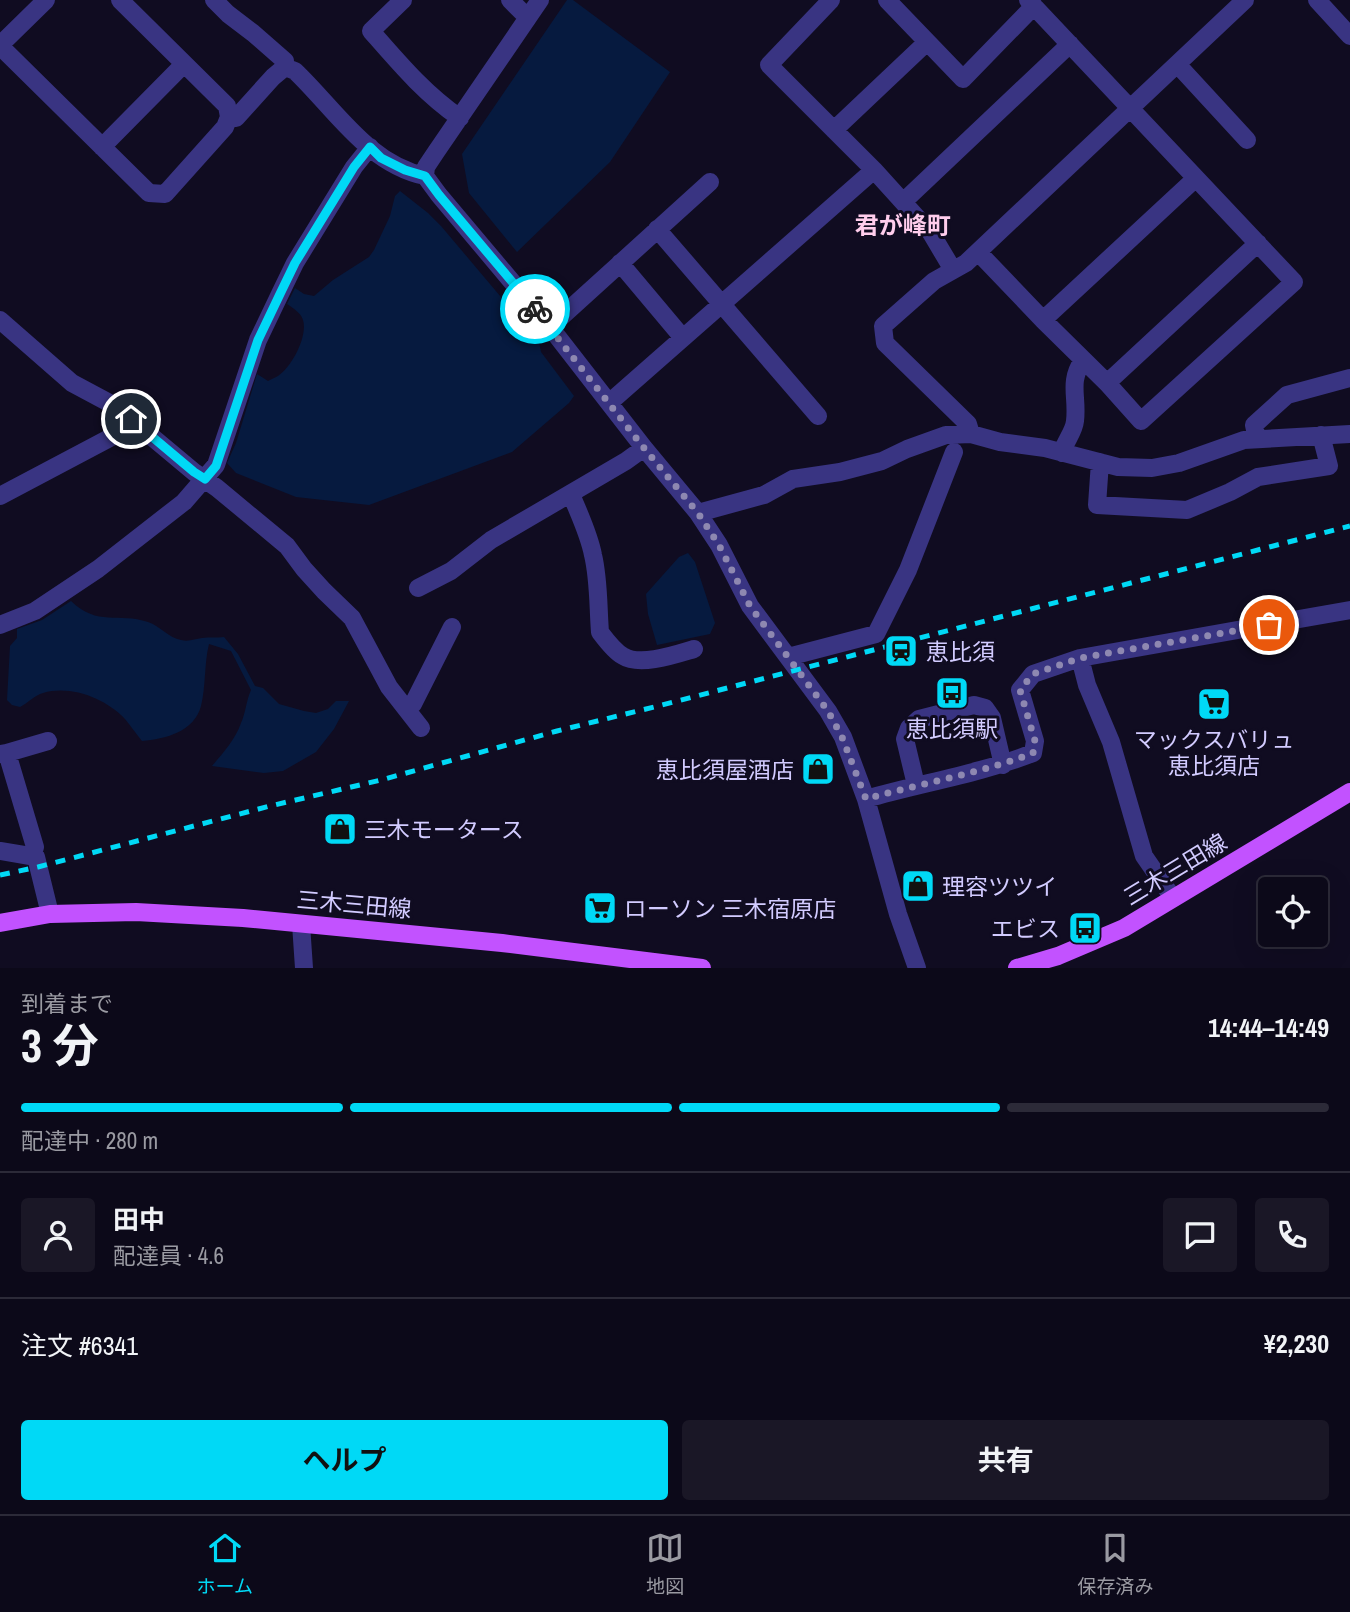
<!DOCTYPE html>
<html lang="ja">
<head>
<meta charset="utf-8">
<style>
  body { margin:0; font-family:"Archivo Narrow","Noto Sans JP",sans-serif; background:#1a1726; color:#f1f3f6; height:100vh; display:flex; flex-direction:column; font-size:26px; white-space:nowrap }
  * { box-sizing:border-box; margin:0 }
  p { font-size:23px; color:#9a9aa2 }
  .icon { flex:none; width:38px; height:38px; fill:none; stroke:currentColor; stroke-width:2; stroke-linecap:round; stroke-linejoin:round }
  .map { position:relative; height:968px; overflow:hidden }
  .sheet { display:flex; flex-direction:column; background:#0c0919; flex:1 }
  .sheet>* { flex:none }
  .buttons { position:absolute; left:1258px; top:877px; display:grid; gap:14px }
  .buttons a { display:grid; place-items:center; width:70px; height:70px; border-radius:7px; background:#0c0919; box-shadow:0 7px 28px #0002,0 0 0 2px #2c2a38; font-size:35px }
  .pin { position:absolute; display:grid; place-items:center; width:60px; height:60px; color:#fff; margin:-30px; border:4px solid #fff; border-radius:50%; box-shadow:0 2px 7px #0007 }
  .courier { position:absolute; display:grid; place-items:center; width:70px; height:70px; margin:-35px; border:5px solid #00d9f6; border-radius:50%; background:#fff; color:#222; box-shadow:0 2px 9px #0007 }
  .summary em { font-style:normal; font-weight:700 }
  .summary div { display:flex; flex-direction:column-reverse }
  .summary { display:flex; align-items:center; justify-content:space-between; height:119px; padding:0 21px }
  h1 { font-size:46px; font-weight:700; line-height:52px }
  .bar { display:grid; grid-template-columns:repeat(4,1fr); gap:10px 7px; align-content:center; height:84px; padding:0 21px }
  .bar i { height:9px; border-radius:5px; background:#2c2a38 }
  .bar .current { background:#00d9f6 }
  .bar p { grid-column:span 4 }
  .line { display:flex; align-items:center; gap:18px; padding:0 21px; border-top:2px solid #2c2a38 }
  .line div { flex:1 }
  .round { display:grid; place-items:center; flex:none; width:74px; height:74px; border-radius:7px; background:#1a1726 }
  .primary-button { display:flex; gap:14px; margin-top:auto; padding:14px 21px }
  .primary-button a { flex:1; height:80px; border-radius:7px; background:#00d9f6; color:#111; font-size:28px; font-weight:700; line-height:80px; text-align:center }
  .primary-button a+a { background:#1a1726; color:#f1f3f6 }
  .tab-bar { display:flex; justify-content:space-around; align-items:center; height:98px; border-top:2px solid #2c2a38; background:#0c0919; font-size:19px; color:#9a9aa2 }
  .tab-bar a { display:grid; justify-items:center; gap:4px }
  .tab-bar .current { color:#00d9f6 }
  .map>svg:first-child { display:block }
  .water { fill:#061a3f }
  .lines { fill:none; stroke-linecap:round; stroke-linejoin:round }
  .minor { stroke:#393482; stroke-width:18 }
  .major { stroke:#c252ff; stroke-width:18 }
  .rail { stroke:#00d9f6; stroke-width:5; stroke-dasharray:10 9; stroke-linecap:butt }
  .done { stroke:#8e88b1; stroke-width:7; stroke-dasharray:0 12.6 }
  .route { stroke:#00d9f6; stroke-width:9 }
  .labels { text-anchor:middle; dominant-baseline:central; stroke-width:6; stroke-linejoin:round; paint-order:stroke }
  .poi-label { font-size:23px; fill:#d2cbff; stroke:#100c21; text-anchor:start }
  .street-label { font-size:23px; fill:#d2cbff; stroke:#100c21 }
  .neighbourhood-label { font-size:24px; font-weight:bold; fill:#ffcdec; stroke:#100c21 }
</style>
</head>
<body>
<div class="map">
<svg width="1350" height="968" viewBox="0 0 1350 968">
  <rect width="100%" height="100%" fill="#100c21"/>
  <path class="water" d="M 567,0 L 573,0 L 670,72 L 610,162 L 517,252 L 469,193 L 462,154 Z
    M 400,191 L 428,213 L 441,226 L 539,342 L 541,352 L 574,396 L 569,403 L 512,452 L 369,505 L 296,497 L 236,473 L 227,463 L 236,443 L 257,374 L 268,381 C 271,379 275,378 278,376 C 292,367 308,336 303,320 C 301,313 293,308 287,304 L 295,288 L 304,294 L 314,296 L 333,280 L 369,257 L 374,250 L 390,216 L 395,196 Z
    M 688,553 L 695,562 L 715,623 L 710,634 L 657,645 L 648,614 L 646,594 L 679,557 Z
    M 71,601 C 98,627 118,612 148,622 C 160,626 169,638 181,640 C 189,642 195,639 202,638 C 210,637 217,638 224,637 L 238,654 L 255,686 L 263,688 L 279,704 L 304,711 L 316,713 L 328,709 L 336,701 L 349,701 L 334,729 L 316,752 L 283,771 L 264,773 L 212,766 C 223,753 235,740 241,723 C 246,712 246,701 251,690 L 231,651 L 209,644 C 204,664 206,686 201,706 C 194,732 165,739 142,741 C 136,734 131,726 125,719 C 105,698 71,685 43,693 C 35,695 28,703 20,707 L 12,705 L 7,700 L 10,646 L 17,638 L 17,629 L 42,620 Z"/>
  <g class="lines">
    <path class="minor" d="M 214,0 L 228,14 L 253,33 L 285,61 L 285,67
      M 403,0 L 371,31 C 399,63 425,94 460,118
      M 510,0 L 528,18
      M 540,0 L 436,152 L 426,167 L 425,176 L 439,195 L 550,327 L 644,448 L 698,513 L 719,545 L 750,606 L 828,711 L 843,737 L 866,799 L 898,914 L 917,968
      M 831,0 L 769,65 L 874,170 L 931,233 L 953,270
      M 887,0 L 963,79 L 1034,6
      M 1317,0 L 1350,36
      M 0,45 L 46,0
      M 0,46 L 149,193 L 165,194 L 225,127 L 229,117 L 227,106 L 120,0
      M 1177,64 L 1247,140
      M 229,117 L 236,118 L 273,77 L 285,67 L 295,71 C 335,109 368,164 425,176
      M 834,130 L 927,42
      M 102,147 L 184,64
      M 903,202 L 1070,44
      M 657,229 L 818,416
      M 978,252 L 1043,320 L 1107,383 L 1141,421 L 1294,282 L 1028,0
      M 620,263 L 683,338
      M 0,320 L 72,383 L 115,406 L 194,472 L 217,488 L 287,546 L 304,569 L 324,591 L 352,618 L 389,687 L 421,728
      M 1043,320 L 1196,178
      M 550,327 L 710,182
      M 1107,383 L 1258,243
      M 609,403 L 874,170
      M 971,434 L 968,424 L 885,343 L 883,326 L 934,281 L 966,263 L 1245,0
      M 1257,439 L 1254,425 L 1287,395 L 1350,378
      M 1062,453 C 1065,441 1074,432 1075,421 C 1078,396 1068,383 1083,360
      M 1100,462 L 1097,505 L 1187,510 L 1230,492 L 1258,477 L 1329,466 L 1321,435
      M 571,494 C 579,514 589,534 593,555 C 599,580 598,607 600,632 C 606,640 614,651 623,656 C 640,667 677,654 694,649
      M 0,496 L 121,432 L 131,419
      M 698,513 L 764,495 L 793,479 L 840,472 L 882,461 L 907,449 L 946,435 L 971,434 L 1000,442 L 1045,448 L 1118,467 L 1152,468 L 1179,463 L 1244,440 L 1350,434
      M 418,588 L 451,571 L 491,540 L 626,461 L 644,448
      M 0,625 L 35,611 L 98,569 L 184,502 L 216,465 L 258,340 L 280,294 L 295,263 L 354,167 L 370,147
      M 788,657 L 876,634 L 908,570 L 954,452
      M 1080,658 L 1087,685 L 1111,742 L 1144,856 L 1173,898
      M 407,710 L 413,704 L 452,627
      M 7,753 L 35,847 L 32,857
      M 0,754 L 7,753 L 48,741
      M 916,785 L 905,739 L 909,728 L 919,719 L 974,705 L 985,708 L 992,718 L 1003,765
      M 866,799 C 921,783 979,774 1033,753 L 1035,741 L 1020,690 L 1033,674 L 1080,658 L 1350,610
      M 0,851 L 36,857 L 50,914
      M 301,924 L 304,968"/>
    <path class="major" d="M 0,923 L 50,914 L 136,912 L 243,918 L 502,943 L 702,968
      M 1017,968 L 1058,956 L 1124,928 L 1350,792"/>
    <path class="rail" d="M 0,875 L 38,867 L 270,806 L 381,780 L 557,731 L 662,705 L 1350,526"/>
  </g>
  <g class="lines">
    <path class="done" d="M 535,309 L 644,448 L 698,513 L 719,545 L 750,606 L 828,711 L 842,737 L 866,799 C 921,783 979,774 1033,753 L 1035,741 L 1020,690 L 1033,674 L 1080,658 L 1269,625"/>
    <path class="route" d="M 131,419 L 194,472 L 205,479 L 216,466 L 258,340 L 280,294 L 295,263 L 354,167 L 370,147 L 381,158 L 405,170 L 425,176 L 439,195 L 535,309"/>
  </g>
  <defs>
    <symbol id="station-square" viewBox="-11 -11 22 22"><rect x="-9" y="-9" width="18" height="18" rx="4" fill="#00d9f6" stroke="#100c21"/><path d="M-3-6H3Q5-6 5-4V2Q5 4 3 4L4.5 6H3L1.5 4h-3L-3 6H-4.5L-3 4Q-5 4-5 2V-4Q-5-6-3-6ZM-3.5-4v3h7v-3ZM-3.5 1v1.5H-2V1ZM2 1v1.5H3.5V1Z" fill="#111"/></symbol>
    <symbol id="bus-square" viewBox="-11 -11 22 22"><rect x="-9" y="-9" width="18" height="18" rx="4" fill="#00d9f6" stroke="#100c21"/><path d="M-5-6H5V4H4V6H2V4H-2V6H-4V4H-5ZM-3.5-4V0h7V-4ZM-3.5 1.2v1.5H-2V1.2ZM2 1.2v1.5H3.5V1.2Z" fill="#111"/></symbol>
    <symbol id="supermarket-square" viewBox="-11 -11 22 22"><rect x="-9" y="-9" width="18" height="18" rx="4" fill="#00d9f6" stroke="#100c21"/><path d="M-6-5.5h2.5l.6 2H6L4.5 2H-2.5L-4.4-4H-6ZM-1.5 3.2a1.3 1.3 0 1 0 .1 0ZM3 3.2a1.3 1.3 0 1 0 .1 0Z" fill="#111"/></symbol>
    <symbol id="shop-square" viewBox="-11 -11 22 22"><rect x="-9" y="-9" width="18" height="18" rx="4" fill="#00d9f6" stroke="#100c21"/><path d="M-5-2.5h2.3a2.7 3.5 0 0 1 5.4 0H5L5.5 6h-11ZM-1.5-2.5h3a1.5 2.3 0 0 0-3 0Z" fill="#111"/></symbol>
  </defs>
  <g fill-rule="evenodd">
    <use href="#station-square" x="882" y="632" width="38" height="38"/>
    <use href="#bus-square" x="933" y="674" width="38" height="38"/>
    <use href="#supermarket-square" x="1195" y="685" width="38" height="38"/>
    <use href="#shop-square" x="799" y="750" width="38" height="38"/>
    <use href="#shop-square" x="321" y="810" width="38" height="38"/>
    <use href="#shop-square" x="899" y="867" width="38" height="38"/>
    <use href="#supermarket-square" x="581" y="889" width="38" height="38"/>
    <use href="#bus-square" x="1066" y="909" width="38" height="38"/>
  </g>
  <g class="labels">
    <g class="poi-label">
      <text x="926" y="651">恵比須</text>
      <text x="952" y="728" text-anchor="middle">恵比須駅</text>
      <text x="1214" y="739" text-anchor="middle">マックスバリュ<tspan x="1214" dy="26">恵比須店</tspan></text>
      <text x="794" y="769" text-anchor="end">恵比須屋酒店</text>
      <text x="364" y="829">三木モータース</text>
      <text x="942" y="886">理容ツツイ</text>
      <text x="624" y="908">ローソン 三木宿原店</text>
      <text x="1060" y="928" text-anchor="end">エビス</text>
    </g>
    <g class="street-label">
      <text transform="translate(1175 869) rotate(-31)">三木三田線</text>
      <text transform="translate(354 904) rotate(5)">三木三田線</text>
    </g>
    <g class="neighbourhood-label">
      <text x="903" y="225">君が峰町</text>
    </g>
  </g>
</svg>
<div class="buttons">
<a><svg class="icon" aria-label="locate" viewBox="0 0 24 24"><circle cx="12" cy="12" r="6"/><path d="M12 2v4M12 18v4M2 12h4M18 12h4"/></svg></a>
</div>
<div class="pin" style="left:1269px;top:625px;background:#ea580c"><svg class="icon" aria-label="bag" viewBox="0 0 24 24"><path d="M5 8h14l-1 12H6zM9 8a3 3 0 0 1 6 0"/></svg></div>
<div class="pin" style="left:131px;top:419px;background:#1f2937"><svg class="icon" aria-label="home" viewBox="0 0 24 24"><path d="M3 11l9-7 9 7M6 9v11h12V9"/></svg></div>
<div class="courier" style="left:535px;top:309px"><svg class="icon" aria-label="bike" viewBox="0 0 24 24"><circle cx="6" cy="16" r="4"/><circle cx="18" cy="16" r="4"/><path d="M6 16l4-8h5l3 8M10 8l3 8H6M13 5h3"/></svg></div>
</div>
<section class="sheet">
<div class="summary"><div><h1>3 分</h1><p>到着まで</p></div><em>14:44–14:49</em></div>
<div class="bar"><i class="current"></i><i class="current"></i><i class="current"></i><i></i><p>配達中 · 280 m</p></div>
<div class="line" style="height:126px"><a class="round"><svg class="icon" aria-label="person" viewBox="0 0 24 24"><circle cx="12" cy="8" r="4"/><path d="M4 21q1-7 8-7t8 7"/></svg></a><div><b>田中</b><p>配達員 · 4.6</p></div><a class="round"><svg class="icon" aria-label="chat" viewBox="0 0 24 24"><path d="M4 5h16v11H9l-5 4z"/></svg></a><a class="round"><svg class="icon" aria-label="phone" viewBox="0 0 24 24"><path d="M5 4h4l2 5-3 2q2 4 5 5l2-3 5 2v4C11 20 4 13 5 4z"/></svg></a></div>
<div class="line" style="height:91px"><div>注文 #6341</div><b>¥2,230</b></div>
<div class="primary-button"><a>ヘルプ</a><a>共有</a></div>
</section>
<nav class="tab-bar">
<a class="current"><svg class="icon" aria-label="home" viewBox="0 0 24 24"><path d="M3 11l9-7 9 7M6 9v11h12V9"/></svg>ホーム</a>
<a><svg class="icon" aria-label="map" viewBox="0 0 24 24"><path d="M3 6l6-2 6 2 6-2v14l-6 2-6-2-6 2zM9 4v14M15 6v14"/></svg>地図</a>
<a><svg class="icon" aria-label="saved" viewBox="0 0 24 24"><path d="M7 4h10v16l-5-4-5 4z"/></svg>保存済み</a>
</nav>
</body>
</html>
